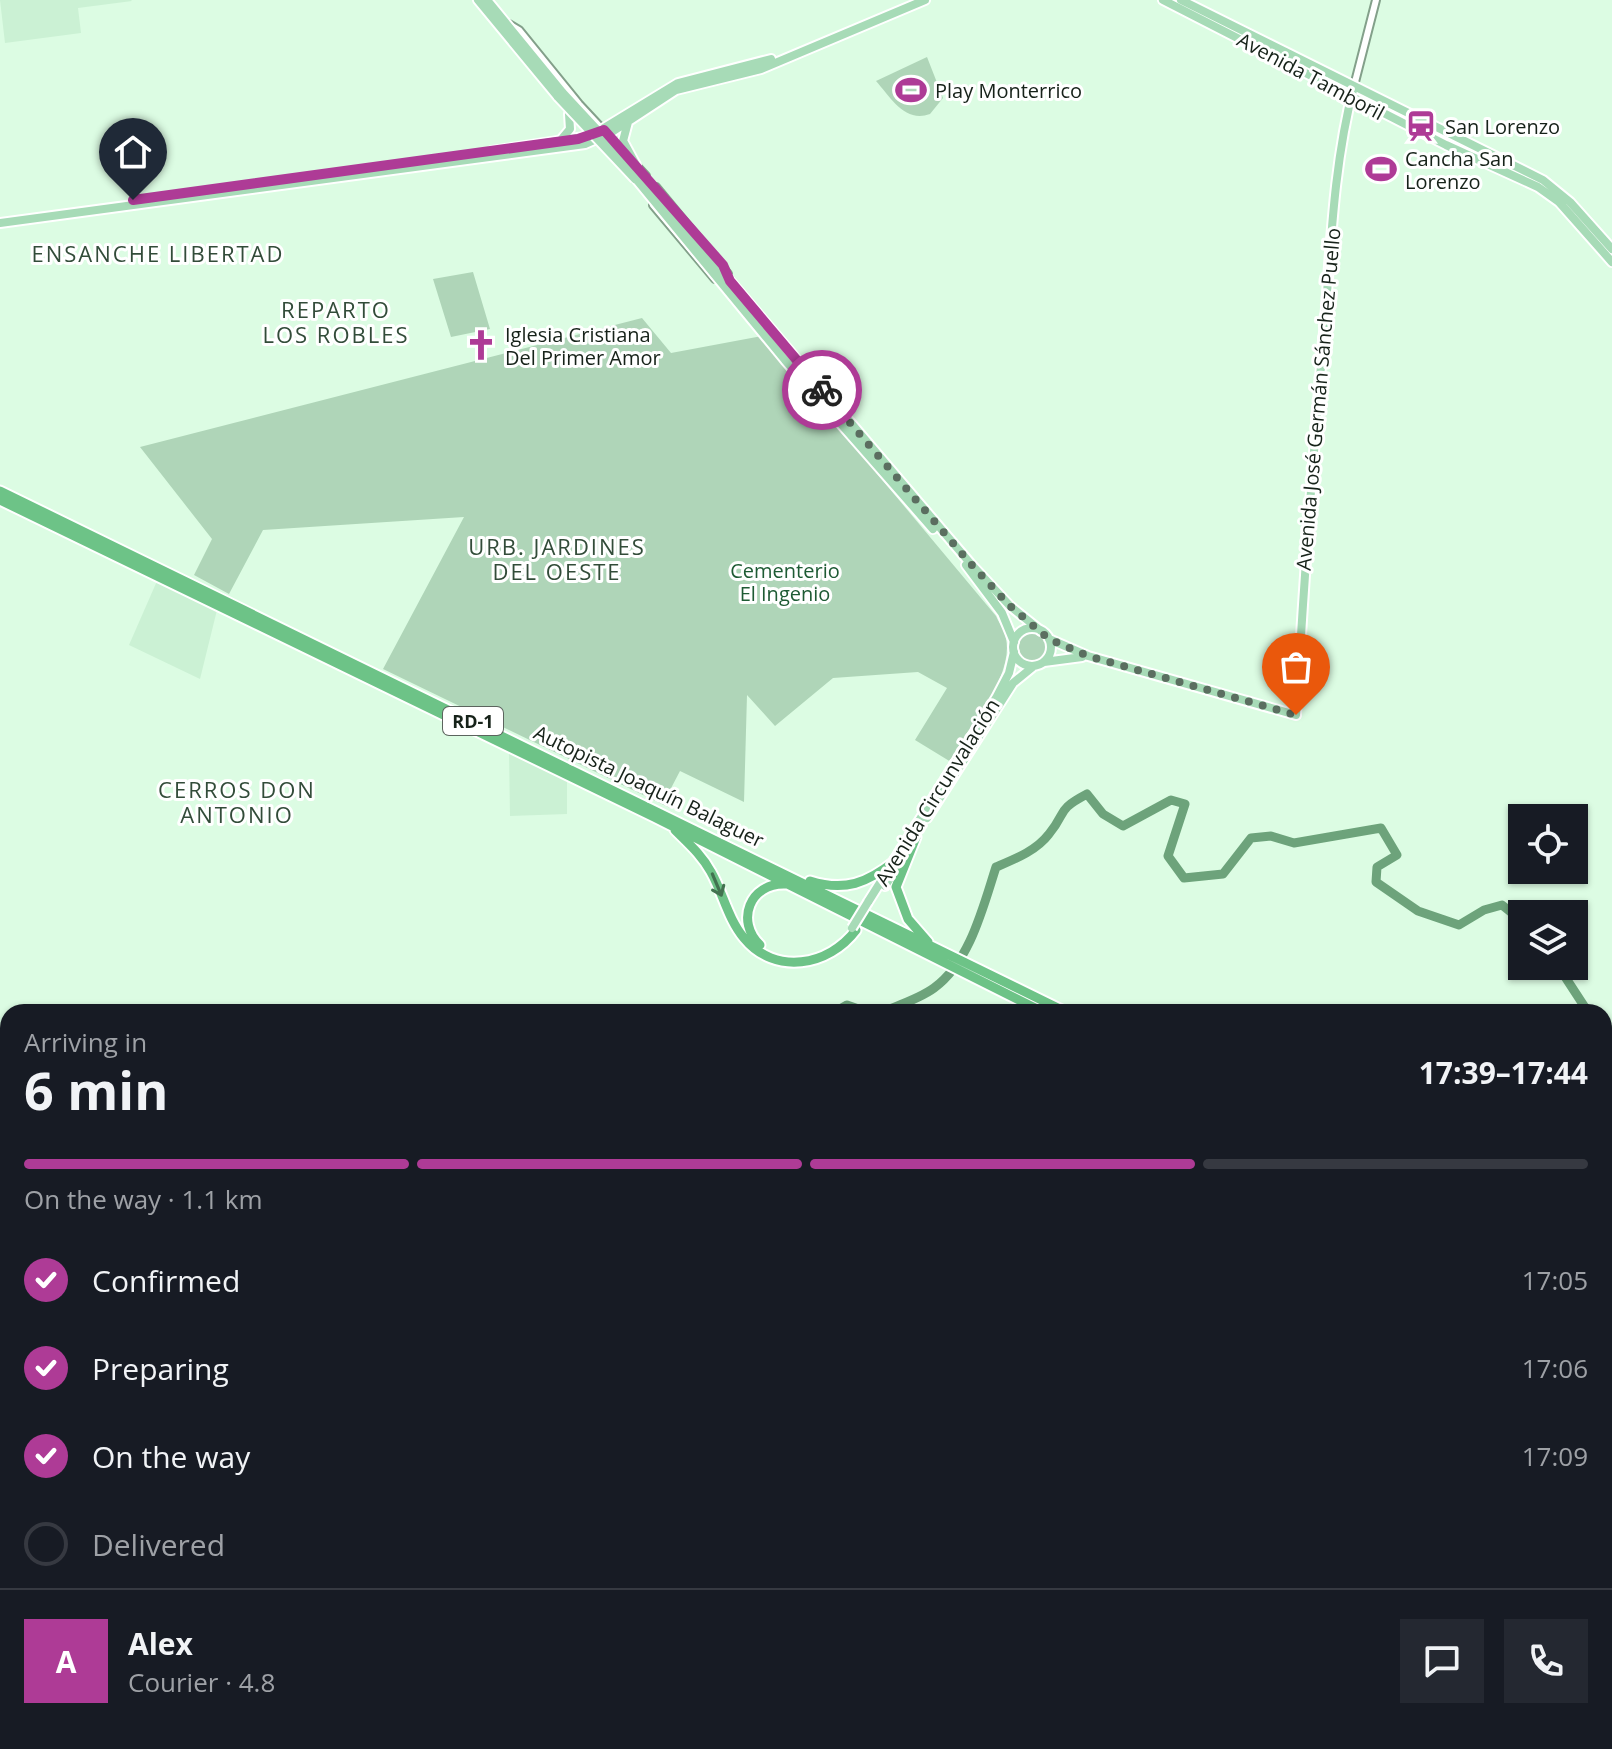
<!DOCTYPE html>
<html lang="en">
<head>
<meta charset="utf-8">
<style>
  body { margin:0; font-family:"Open Sans",sans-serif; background:#242831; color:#f1f3f6; height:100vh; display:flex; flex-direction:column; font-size:30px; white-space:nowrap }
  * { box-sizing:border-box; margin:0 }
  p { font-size:26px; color:#9ea1a6 }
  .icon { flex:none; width:44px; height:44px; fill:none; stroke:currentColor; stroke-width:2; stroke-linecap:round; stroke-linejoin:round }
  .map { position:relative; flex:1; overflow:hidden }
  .panel { position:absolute; left:0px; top:1004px; width:1612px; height:746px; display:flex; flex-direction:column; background:#171b24; border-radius:24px 24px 0 0; box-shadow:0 2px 6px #0004 }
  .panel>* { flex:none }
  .buttons { position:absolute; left:1508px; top:804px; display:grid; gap:16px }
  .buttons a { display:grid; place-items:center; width:80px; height:80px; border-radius:0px; background:#171b24; box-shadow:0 2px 6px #0004; font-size:40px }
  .pin { position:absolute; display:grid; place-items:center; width:68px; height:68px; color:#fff; margin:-82px -34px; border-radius:50% 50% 50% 0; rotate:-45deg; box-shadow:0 0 8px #0007 }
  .pin .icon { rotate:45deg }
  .courier { position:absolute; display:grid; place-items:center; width:80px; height:80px; margin:-40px; border:6px solid #ae3b96; border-radius:50%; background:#fff; color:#222; box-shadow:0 2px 10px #0007 }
  .overview em { font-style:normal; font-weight:700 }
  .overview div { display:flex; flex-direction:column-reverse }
  .overview { display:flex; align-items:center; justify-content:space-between; height:136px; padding:0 24px }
  h1 { font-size:52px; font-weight:700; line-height:60px }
  .bar { display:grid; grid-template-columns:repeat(4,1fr); gap:12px 8px; align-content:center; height:96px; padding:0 24px }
  .bar i { height:10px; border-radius:6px; background:#363941 }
  .bar .active { background:#ae3b96 }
  .bar p { grid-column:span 4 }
  .line { display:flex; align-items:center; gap:20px; padding:0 24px; border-top:2px solid #363941 }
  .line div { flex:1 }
  .round { display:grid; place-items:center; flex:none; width:84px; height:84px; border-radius:0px; background:#242831 }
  ol { padding:0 24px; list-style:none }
  li { display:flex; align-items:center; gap:24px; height:88px }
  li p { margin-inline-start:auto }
  li .icon { padding:8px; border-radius:50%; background:#ae3b96; color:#fff; stroke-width:4 }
  li:last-child { color:#9ea1a6 }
  li i { width:44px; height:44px; border:4px solid #363941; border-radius:50% }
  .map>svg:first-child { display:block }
  .built { fill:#cbf1d4 }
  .green { fill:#afd5b8 }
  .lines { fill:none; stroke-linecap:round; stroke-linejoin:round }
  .river { stroke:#6da37b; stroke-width:9 }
  .minor-casing { stroke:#83a08a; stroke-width:10 }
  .major-casing { stroke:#fff; stroke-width:12 }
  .highway-casing { stroke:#fff; stroke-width:13 }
  .minor { stroke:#fff; stroke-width:6 }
  .major { stroke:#a7dbb7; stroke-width:8 }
  .highway { stroke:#6dc387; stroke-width:9 }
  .major-bridge-casing { stroke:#fff; stroke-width:12; stroke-linecap:butt }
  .major-bridge { stroke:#a7dbb7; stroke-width:8 }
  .oneway { stroke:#427250 }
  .done { stroke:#5b6e60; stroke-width:8; stroke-dasharray:0 14.4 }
  .route { stroke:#ae3b96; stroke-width:10 }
  .labels { text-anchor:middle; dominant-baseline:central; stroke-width:6; stroke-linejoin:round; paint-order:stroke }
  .shield { fill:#fff; stroke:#5c645e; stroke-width:2 }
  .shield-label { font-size:18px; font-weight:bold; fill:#162219 }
  .street-label { font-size:20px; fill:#162219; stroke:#fff }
  .poi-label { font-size:20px; fill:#162219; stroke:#fff; text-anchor:start }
  .park-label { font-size:20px; fill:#1e5b34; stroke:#fff }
  .neighbourhood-label { font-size:22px; letter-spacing:2px; fill:#324c39; stroke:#fff }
</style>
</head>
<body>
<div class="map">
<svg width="1612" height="1749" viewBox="0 0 1612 1749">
  <rect width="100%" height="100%" fill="#dcfce3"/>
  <path class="built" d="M 0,0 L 131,0 L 132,1 L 78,8 L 81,33 L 5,43 Z
    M 157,581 L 217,610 L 200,679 L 129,645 Z
    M 509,751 L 567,779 L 567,814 L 510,816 Z"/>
  <path class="green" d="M 927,57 L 943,98 L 930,114 C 905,123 891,98 876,81 Z
    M 473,272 L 490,329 L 451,337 L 433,279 Z
    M 642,318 L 671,353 L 762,336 L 996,616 C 999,623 1005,631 1006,639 C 1014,675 969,731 951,762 L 915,740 L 947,688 L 918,672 L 833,678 L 775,726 L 747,695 L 744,802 L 680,771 L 668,794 L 675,798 L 670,808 L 383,669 L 464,517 L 263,530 L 229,594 L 194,575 L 212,539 L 140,447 Z
    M1016 647a16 16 0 1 1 32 0a16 16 0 1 1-32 0Z"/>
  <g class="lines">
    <path class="river" d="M 1558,966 L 1588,1012
      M 835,1012 L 847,1005 L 867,1012
      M 882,1012 C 899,1005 919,999 934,988 C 970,962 983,907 996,867 C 1015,859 1036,851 1049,834 C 1068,811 1055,811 1087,794 L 1103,814 L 1123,826 L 1171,800 L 1185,804 L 1168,856 L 1184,878 L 1223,874 L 1251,838 L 1271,836 L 1294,843 L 1381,828 L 1397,855 L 1377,867 L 1376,882 L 1418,911 L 1459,925 L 1484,910 L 1502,905 L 1522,921
      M 1604,1026 L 1612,1031
      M 0,1057 L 8,1060
      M 0,1112 L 8,1113
      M 0,1168 L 8,1166"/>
    <defs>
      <path id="minor" d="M 509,24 L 519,30 L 579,104 L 646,176
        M 1354,86 L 1376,0
        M 656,187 L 728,274
        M 653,205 L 715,279"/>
      <path id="major" d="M 478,0 L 558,97
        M 487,0 L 563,93
        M 1163,0 L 1446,145 L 1538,187 L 1559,202 L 1612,262
        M 1181,0 L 1543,180 L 1570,202 L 1612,249
        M 628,122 L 623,141 L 636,165
        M 560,141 L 570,129 L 569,114
        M 492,151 L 591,136 L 678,83 L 771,59
        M 640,175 L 970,563 L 1010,606 L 1041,631
        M 636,179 L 785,360 L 933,529
        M 0,223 L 585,144 L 612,132 L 676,90 L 761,69 L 925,0
        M 966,565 L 1002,613 L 1014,642
        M1013 647a19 19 0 1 1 38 0a19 19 0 1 1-38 0Z
        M 1049,639 L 1088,656 L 1296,715 C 1304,583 1313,452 1325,321 C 1331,242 1334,162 1354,86
        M 1044,662 L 1082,657
        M 927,818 L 1013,683 L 1034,666
        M 885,886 L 908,850
        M 868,902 L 996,698 L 1009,673 L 1014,652"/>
      <path id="highway" d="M 0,491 L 1066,1012
        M 0,500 L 654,817 L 1043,1012
        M 675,830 C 688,843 702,855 711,872 C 723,893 728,919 744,938 C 775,976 829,966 856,930
        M 916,837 L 896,887 L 908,919 L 928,942
        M 810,881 C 845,892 867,883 895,861
        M 760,945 C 735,921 750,883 785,884
        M 1604,1273 L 1612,1277
        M 1604,1284 L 1612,1288"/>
    </defs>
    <use href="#minor" class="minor-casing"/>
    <use href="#major" class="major-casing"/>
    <use href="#highway" class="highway-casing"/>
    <use href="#minor" class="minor"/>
    <use href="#major" class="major"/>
    <use href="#highway" class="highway"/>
    <defs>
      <path id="major-bridge" d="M 563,93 L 639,175
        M 558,97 L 635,179
        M 852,928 L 868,902"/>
    </defs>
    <use href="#major-bridge" class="major-bridge-casing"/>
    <use href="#major-bridge" class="major-bridge"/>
  </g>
  <defs><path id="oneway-shaft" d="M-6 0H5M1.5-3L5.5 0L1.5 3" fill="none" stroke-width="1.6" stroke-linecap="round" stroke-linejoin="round" transform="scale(2)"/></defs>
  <use class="oneway" href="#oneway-shaft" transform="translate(717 885) rotate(67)"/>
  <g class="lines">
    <path class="done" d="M 822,390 L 970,563 L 1010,606 L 1049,639 L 1088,656 L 1296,715"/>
    <path class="route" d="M 133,200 L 578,139 L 604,130 L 723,265 L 730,281 L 822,390"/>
  </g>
  <defs>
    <symbol id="stadium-bare" viewBox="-9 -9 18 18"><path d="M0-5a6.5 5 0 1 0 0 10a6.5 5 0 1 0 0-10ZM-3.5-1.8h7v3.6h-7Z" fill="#ae3b96" stroke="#fff" stroke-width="2.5" paint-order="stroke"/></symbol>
    <symbol id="station-bare" viewBox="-9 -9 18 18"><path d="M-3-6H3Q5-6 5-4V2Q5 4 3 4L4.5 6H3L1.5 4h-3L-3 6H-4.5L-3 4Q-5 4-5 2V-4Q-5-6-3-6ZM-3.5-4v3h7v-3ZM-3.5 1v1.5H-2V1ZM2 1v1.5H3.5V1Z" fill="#ae3b96" stroke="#fff" stroke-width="2.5" paint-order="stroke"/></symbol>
    <symbol id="church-bare" viewBox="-9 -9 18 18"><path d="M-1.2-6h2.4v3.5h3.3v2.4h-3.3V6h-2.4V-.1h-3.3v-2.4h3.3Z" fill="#ae3b96" stroke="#fff" stroke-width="2.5" paint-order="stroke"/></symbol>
  </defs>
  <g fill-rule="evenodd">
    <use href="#stadium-bare" x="889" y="68" width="44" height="44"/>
    <use href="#station-bare" x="1399" y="104" width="44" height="44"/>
    <use href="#stadium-bare" x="1359" y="147" width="44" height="44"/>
    <use href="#church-bare" x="459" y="323" width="44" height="44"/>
  </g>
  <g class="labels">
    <rect class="shield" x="443" y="707" width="60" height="28" rx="6"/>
    <g class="shield-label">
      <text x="473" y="721">RD-1</text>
    </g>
    <g class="street-label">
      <text transform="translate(1311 76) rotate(28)">Avenida Tamboril</text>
      <text transform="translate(1318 399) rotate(-85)">Avenida José Germán Sánchez Puello</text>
      <text transform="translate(649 786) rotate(26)">Autopista Joaquín Balaguer</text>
      <text transform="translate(937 792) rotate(-58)">Avenida Circunvalación</text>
    </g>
    <g class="poi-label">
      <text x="935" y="90">Play Monterrico</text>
      <text x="1445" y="126">San Lorenzo</text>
      <text x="1405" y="158">Cancha San<tspan x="1405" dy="23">Lorenzo</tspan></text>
      <text x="505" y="334">Iglesia Cristiana<tspan x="505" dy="23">Del Primer Amor</tspan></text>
    </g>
    <g class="park-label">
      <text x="785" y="570">Cementerio<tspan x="785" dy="23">El Ingenio</tspan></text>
    </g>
    <g class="neighbourhood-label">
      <text x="158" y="253">ENSANCHE LIBERTAD</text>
      <text x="336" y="309">REPARTO<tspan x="336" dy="25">LOS ROBLES</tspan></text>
      <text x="557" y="546">URB. JARDINES<tspan x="557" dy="25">DEL OESTE</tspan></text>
      <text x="237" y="789">CERROS DON<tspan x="237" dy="25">ANTONIO</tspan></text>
    </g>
  </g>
</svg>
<div class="buttons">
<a><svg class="icon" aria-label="locate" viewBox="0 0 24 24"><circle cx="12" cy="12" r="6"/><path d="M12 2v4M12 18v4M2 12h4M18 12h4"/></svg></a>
<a><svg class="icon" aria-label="layers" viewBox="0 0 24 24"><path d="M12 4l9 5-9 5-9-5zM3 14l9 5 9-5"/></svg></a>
</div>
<div class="pin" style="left:1296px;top:715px;background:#ea580c"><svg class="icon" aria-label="bag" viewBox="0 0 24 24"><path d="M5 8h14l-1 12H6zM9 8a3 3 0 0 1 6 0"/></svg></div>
<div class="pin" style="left:133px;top:200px;background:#1f2937"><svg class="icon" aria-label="home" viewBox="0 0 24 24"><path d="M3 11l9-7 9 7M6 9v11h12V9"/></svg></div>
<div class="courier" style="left:822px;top:390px"><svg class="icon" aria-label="bike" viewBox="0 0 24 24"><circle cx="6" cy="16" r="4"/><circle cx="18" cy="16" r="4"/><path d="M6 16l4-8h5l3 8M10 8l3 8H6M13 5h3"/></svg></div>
<section class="panel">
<div class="overview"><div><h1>6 min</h1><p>Arriving in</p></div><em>17:39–17:44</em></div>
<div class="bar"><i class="active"></i><i class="active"></i><i class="active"></i><i></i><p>On the way · 1.1 km</p></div>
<ol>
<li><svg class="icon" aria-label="check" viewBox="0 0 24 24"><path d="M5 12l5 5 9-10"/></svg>Confirmed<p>17:05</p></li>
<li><svg class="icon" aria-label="check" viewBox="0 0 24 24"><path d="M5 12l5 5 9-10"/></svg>Preparing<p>17:06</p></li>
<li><svg class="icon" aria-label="check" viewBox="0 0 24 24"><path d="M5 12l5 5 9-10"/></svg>On the way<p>17:09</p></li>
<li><i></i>Delivered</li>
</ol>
<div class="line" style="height:144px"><b class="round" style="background:#ae3b96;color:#fff">A</b><div><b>Alex</b><p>Courier · 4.8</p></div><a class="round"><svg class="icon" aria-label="chat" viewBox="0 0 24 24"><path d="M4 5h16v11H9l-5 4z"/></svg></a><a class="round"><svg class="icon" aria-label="phone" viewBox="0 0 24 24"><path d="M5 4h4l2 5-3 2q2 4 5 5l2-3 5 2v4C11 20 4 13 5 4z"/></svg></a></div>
</section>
</div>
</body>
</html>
